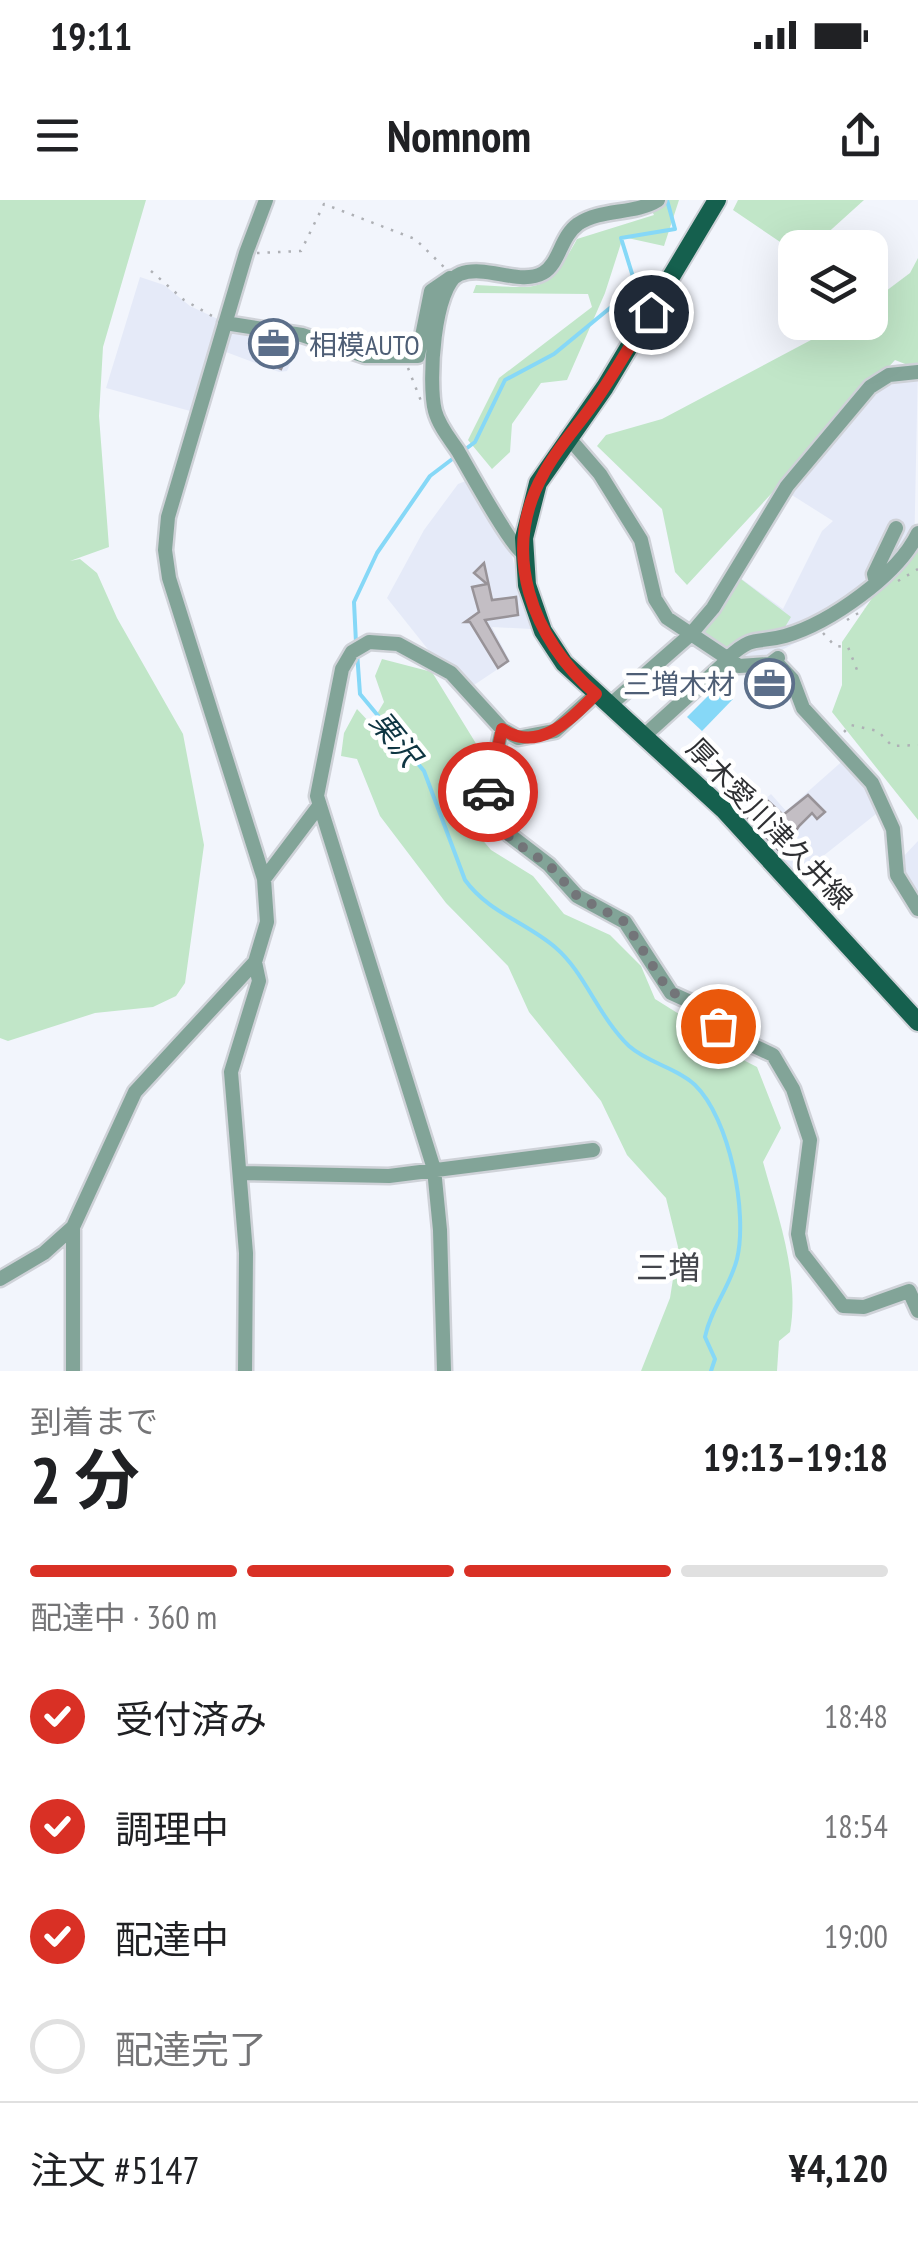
<!DOCTYPE html>
<html lang="ja">
<head>
<meta charset="utf-8">
<style>
  body { margin:0; font-family:"PT Sans Narrow","Noto Sans JP",sans-serif; background:#f2f2f2; color:#202124; height:100vh; display:flex; flex-direction:column; font-size:38px; white-space:nowrap }
  * { box-sizing:border-box; margin:0 }
  p { font-size:32px; color:#757577 }
  .icon { flex:none; width:55px; height:55px; fill:none; stroke:currentColor; stroke-width:2; stroke-linecap:round; stroke-linejoin:round }
  .map { position:relative; height:1171px; overflow:hidden }
  .side { display:flex; flex-direction:column; background:#fff; flex:1 }
  .side>* { flex:none }
  .buttons { position:absolute; left:778px; top:30px; display:grid; gap:20px }
  .buttons a { display:grid; place-items:center; width:110px; height:110px; border-radius:20px; background:#fff; box-shadow:0 10px 40px #0002; font-size:50px }
  .pin { position:absolute; display:grid; place-items:center; width:85px; height:85px; color:#fff; margin:-42px; border:5px solid #fff; border-radius:50%; box-shadow:0 2px 10px #0007 }
  .courier { position:absolute; display:grid; place-items:center; width:100px; height:100px; margin:-50px; border:8px solid #d93025; border-radius:50%; background:#fff; color:#222; box-shadow:0 2px 12px #0007 }
  .overview em { font-style:normal; font-weight:700 }
  .overview div { display:flex; flex-direction:column-reverse }
  .overview { display:flex; align-items:center; justify-content:space-between; height:170px; padding:0 30px }
  h1 { font-size:65px; font-weight:700; line-height:75px }
  .bar { display:grid; grid-template-columns:repeat(4,1fr); gap:15px 10px; align-content:center; height:120px; padding:0 30px }
  .bar i { height:12px; border-radius:8px; background:#e0e0e0 }
  .bar .on { background:#d93025 }
  .bar p { grid-column:span 4 }
  .line { display:flex; align-items:center; gap:25px; padding:0 30px; border-top:2px solid #e0e0e0 }
  .line div { flex:1 }
  ol { padding:0 30px; list-style:none }
  li { display:flex; align-items:center; gap:30px; height:110px }
  li p { margin-inline-start:auto }
  li .icon { padding:10px; border-radius:50%; background:#d93025; color:#fff; stroke-width:4 }
  li:last-child { color:#757577 }
  li i { width:55px; height:55px; border:5px solid #e0e0e0; border-radius:50% }
  .status { display:flex; justify-content:space-between; align-items:center; height:70px; padding:0 50px; background:#fff; direction:ltr }
  .status svg { height:28px; fill:currentColor }
  header { display:flex; justify-content:space-between; align-items:center; height:130px; padding:0 30px; background:#fff; font-size:45px; font-weight:700 }
  .map>svg:first-child { display:block }
  .built { fill:#e5eaf8 }
  .green { fill:#c1e6c8 }
  .water { fill:#86d8f7 }
  .lines { fill:none; stroke-linecap:round; stroke-linejoin:round }
  .stream { stroke:#86d8f7; stroke-width:4 }
  .building { fill:#c3bec4; stroke:#989398; stroke-width:2.5 }
  .minor-casing { stroke:#cfd2d8; stroke-width:19 }
  .major-casing { stroke:#cfd2d8; stroke-width:22 }
  .path { stroke:#aeb0b5; stroke-width:2.5; stroke-dasharray:2.5 8; stroke-linecap:butt }
  .minor { stroke:#82a498; stroke-width:14 }
  .major { stroke:#15604e; stroke-width:18 }
  .done { stroke:#737579; stroke-width:10; stroke-dasharray:0 18 }
  .route { stroke:#d93025; stroke-width:12 }
  .labels { text-anchor:middle; dominant-baseline:central; stroke-width:9; stroke-linejoin:round; paint-order:stroke }
  .service-label { font-size:28px; fill:#4e5e75; stroke:#fff; text-anchor:start }
  .street-label { font-size:28px; fill:#2f3033; stroke:#fff }
  .water-label { font-size:30px; font-style:italic; fill:#0e3542; stroke:#fff }
  .quarter-label { font-size:32px; fill:#43454b; stroke:#fff }
</style>
</head>
<body>
<div class="status"><b>19:11</b><svg viewBox="0 0 49 12"><path d="M0 12V9h3v3zM5 12V6h3v6zM10 12V3h3v9zM15 12V0h3v12zM26 1h20v11H26zM47 4h2v5h-2z"/></svg></div>
<header><svg class="icon" aria-label="menu" viewBox="0 0 24 24"><path d="M4 6h16M4 12h16M4 18h16"/></svg>Nomnom<svg class="icon" aria-label="share" viewBox="0 0 24 24"><path d="M12 15V3M7 8l5-5 5 5M5 13v7h14v-7"/></svg></header>
<div class="map">
<svg width="918" height="1171" viewBox="0 0 918 1171">
  <rect width="100%" height="100%" fill="#f2f5fc"/>
  <path class="built" d="M 140,77 L 164,85 L 190,106 L 222,121 L 194,212 L 106,188 Z
    M 226,129 L 302,137 L 287,171 L 279,172 L 226,152 L 220,146 Z
    M 899,164 L 918,165 L 914,357 L 863,407 L 763,460 L 743,463 L 685,427 L 715,395 L 728,369 L 783,409 L 822,331 L 833,321 L 776,285 L 880,170 Z
    M 471,279 L 511,353 L 532,429 L 492,427 L 510,461 L 474,485 L 434,457 L 387,398 L 424,330 L 458,284 Z
    M 847,557 L 861,573 L 881,610 L 798,676 L 743,618 L 771,594 L 786,611 Z
    M 918,641 L 918,705 L 905,686 L 902,658 Z"/>
  <path class="green" d="M 0,0 L 146,0 L 103,147 L 99,216 L 109,347 L 70,361 L 80,359 L 97,373 L 117,418 L 183,534 L 204,645 L 185,783 L 176,796 L 153,807 L 95,813 L 8,841 L 0,838 Z
    M 646,0 L 679,0 L 664,46 L 623,37 L 605,93 L 567,180 L 541,183 L 512,224 L 510,252 L 492,269 L 468,240 L 499,178 L 592,107 L 588,94 L 473,93 L 476,85 C 538,87 545,98 577,39 L 654,15 Z
    M 738,0 L 864,0 L 812,47 L 795,48 L 795,52 L 733,10 Z
    M 918,58 L 918,169 L 895,160 L 687,385 L 675,372 L 662,309 L 597,246 L 606,235 L 662,219 L 843,123 L 870,122 L 870,103 L 910,73 Z
    M 918,331 L 918,620 L 832,512 L 842,485 L 842,442 Z
    M 733,373 L 791,417 L 782,432 L 756,433 L 730,452 L 699,434 Z
    M 382,459 L 432,472 L 480,550 L 467,608 L 475,631 L 491,650 L 533,676 L 564,714 L 610,735 L 641,766 L 655,799 L 695,824 L 714,845 L 757,867 L 781,928 L 763,962 C 778,1016 800,1076 790,1132 L 779,1141 L 777,1171 L 641,1171 L 670,1098 L 678,1047 L 666,998 L 627,955 L 601,901 L 529,812 L 508,766 L 446,703 L 380,616 L 357,559 L 341,556 L 344,533 L 357,509 L 371,524 L 384,502 L 375,476 Z"/>
  <path class="water" d="M 719,485 L 733,499 L 702,531 L 687,517 Z"/>
  <g class="lines">
    <path class="stream" d="M 463,251 L 475,242 L 505,180 L 554,154 L 627,94 L 634,80 L 621,38 L 675,29 L 667,0
      M 356,443 L 354,402 L 377,353 L 430,276 L 455,257
      M 357,452 L 360,494 L 424,571 L 465,680 C 489,713 526,722 556,748 C 585,773 598,816 629,846 C 648,863 677,868 695,885 C 730,919 748,1013 737,1059 C 730,1087 711,1108 705,1137 L 715,1159 L 711,1171"/>
  </g>
  <path class="building" d="M 281,142 L 293,144 L 281,169 L 271,164 Z
    M 484,363 L 492,400 L 516,397 L 518,415 L 485,420 L 508,461 L 498,468 L 470,422 L 465,422 L 479,412 L 472,387 L 487,384 L 474,373 Z
    M 808,595 L 825,612 L 817,619 L 812,613 L 799,626 L 781,653 L 748,618 L 767,600 L 783,615 Z"/>
  <g class="lines">
    <defs>
      <path id="minor" d="M 225,123 L 302,135 L 365,156 L 418,156 L 431,91 L 450,78
        M 568,237 L 600,274 L 641,340 L 655,399 L 667,418 L 739,466 L 770,464 L 778,458
        M 523,353 C 512,348 469,270 458,251 C 450,239 439,226 435,211 C 428,185 433,84 460,74 C 486,64 520,86 543,73 C 560,63 560,37 578,24 C 602,8 634,15 658,0
        M 876,383 L 874,374 L 896,328
        M 729,457 C 754,434 757,444 785,436 C 830,423 898,375 918,333
        M 776,462 L 792,479 L 803,508 L 872,583 L 893,629 L 897,675 L 918,709
        M 610,505 L 690,435 L 713,408 L 787,286 L 870,187 L 889,175 L 918,172
        M 502,529 L 486,603 L 489,619 L 549,665 L 577,696 L 625,722 L 671,793 L 708,810 L 726,833 L 773,855 L 793,889 L 810,940 L 798,1034 L 802,1053 L 843,1106 L 864,1107 L 909,1091 L 918,1111
        M 645,535 L 730,458
        M 264,679 L 169,378 L 165,350 L 168,317 L 246,53 L 266,0
        M 240,973 L 389,976 L 593,950
        M 73,1027 L 73,1171
        M 0,1079 L 44,1053 L 73,1027 L 135,892 L 255,762 L 267,722 L 264,679 L 319,606
        M 245,1171 L 246,1053 L 231,872 L 259,781 L 255,762
        M 444,1171 L 440,1030 L 434,969 L 317,596 L 342,469 L 352,452 L 369,442 L 398,444 L 451,473 L 502,529 L 518,538 L 555,531 L 596,494"/>
      <path id="major" d="M 717,0 L 605,187 L 538,283 L 524,338 L 527,385 L 543,431 L 564,463 L 723,609 L 918,822"/>
    </defs>
    <use href="#minor" class="minor-casing"/>
    <use href="#major" class="major-casing"/>
    <path class="path" d="M 257,53 L 301,51 L 324,4 L 415,39 L 445,68
      M 151,71 L 184,100 L 214,117
      M 408,168 L 421,201
      M 898,381 L 918,369
      M 847,420 L 865,409
      M 823,433 L 835,446 L 848,447 L 859,475
      M 844,532 L 851,525 L 878,531 L 892,546 L 918,545"/>
    <use href="#minor" class="minor"/>
    <use href="#major" class="major"/>
  </g>
  <g class="lines">
    <path class="done" d="M 488,592 L 486,614 L 512,640 L 549,665 L 577,696 L 625,722 L 668,790 L 708,810 L 718,826"/>
    <path class="route" d="M 488,592 L 502,529 C 539,554 571,519 596,494 C 532,439 499,352 544,273 C 559,245 581,223 598,197 C 617,169 633,140 651,112"/>
  </g>
  <defs>
    <symbol id="office-ring" viewBox="-11 -11 22 22"><circle r="9.5" fill="#fff" stroke="#5c6f8a" stroke-width="1.5"/><path d="M-6-3h4V-5.5h4V-3h4V5H-6ZM-1-4.5V-3h2v-1.5ZM-6 0V1H6V0Z" fill="#5c6f8a"/></symbol>
  </defs>
  <g fill-rule="evenodd">
    <use href="#office-ring" x="246" y="116" width="55" height="55"/>
    <use href="#office-ring" x="742" y="456" width="55" height="55"/>
  </g>
  <g class="labels">
    <g class="service-label">
      <text x="309" y="144">相模AUTO</text>
      <text x="735" y="483" text-anchor="end">三増木材</text>
    </g>
    <g class="street-label">
      <text transform="translate(770 623) rotate(46)">厚木愛川津久井線</text>
    </g>
    <g class="water-label">
      <text transform="translate(396 538) rotate(51)">栗沢</text>
    </g>
    <g class="quarter-label">
      <text x="668" y="1067">三増</text>
    </g>
  </g>
</svg>
<div class="buttons">
<a><svg class="icon" aria-label="layers" viewBox="0 0 24 24"><path d="M12 4l9 5-9 5-9-5zM3 14l9 5 9-5"/></svg></a>
</div>
<div class="pin" style="left:718px;top:826px;background:#ea580c"><svg class="icon" aria-label="bag" viewBox="0 0 24 24"><path d="M5 8h14l-1 12H6zM9 8a3 3 0 0 1 6 0"/></svg></div>
<div class="pin" style="left:651px;top:112px;background:#1f2937"><svg class="icon" aria-label="home" viewBox="0 0 24 24"><path d="M3 11l9-7 9 7M6 9v11h12V9"/></svg></div>
<div class="courier" style="left:488px;top:592px"><svg class="icon" aria-label="car" viewBox="0 0 24 24"><path d="M5 17H2v-5l4-1 3-4h7l3 4 3 1v5h-3M9 17h6M6 11h13"/><circle cx="7" cy="17" r="2"/><circle cx="17" cy="17" r="2"/></svg></div>
</div>
<section class="side">
<div class="overview"><div><h1>2 分</h1><p>到着まで</p></div><em>19:13–19:18</em></div>
<div class="bar"><i class="on"></i><i class="on"></i><i class="on"></i><i></i><p>配達中 · 360 m</p></div>
<ol>
<li><svg class="icon" aria-label="check" viewBox="0 0 24 24"><path d="M5 12l5 5 9-10"/></svg>受付済み<p>18:48</p></li>
<li><svg class="icon" aria-label="check" viewBox="0 0 24 24"><path d="M5 12l5 5 9-10"/></svg>調理中<p>18:54</p></li>
<li><svg class="icon" aria-label="check" viewBox="0 0 24 24"><path d="M5 12l5 5 9-10"/></svg>配達中<p>19:00</p></li>
<li><i></i>配達完了</li>
</ol>
<div class="line" style="height:130px"><div>注文 #5147</div><b>¥4,120</b></div>
</section>
</body>
</html>
